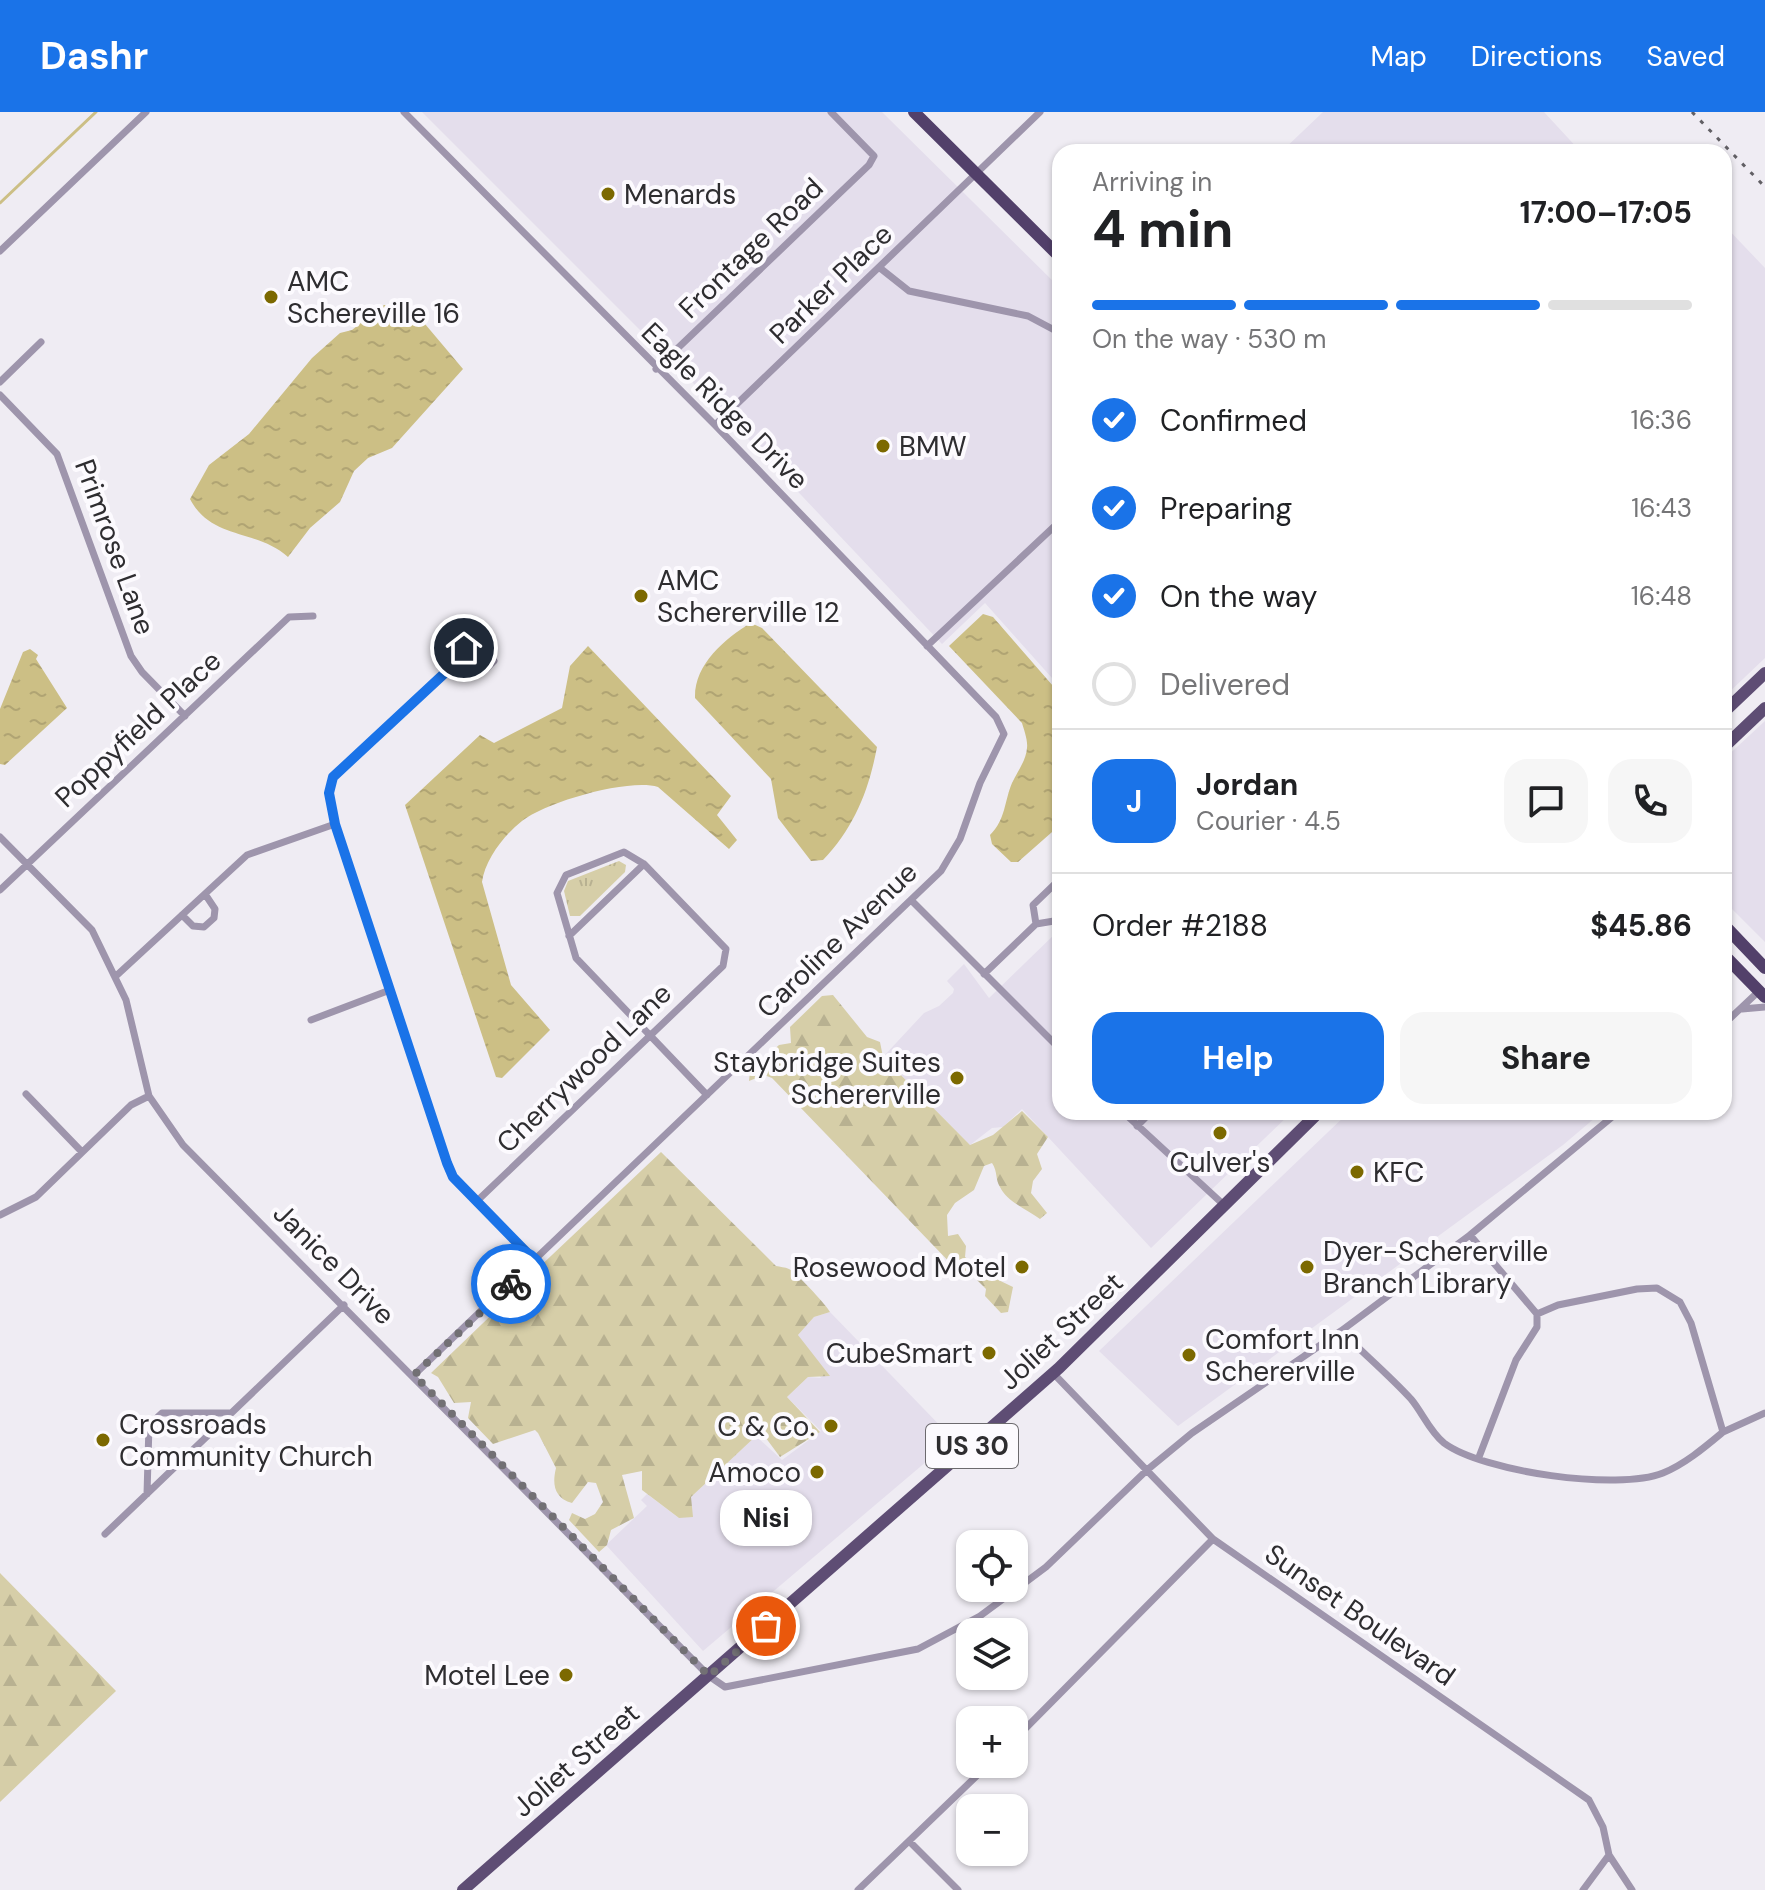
<!DOCTYPE html>
<html lang="en">
<head>
<meta charset="utf-8">
<style>
  body { margin:0; font-family:"DM Sans",sans-serif; background:#f6f6f6; color:#202124; height:100vh; display:flex; flex-direction:column; font-size:30px; white-space:nowrap }
  * { box-sizing:border-box; margin:0 }
  p { font-size:26px; color:#757577 }
  .icon { flex:none; width:44px; height:44px; fill:none; stroke:currentColor; stroke-width:2; stroke-linecap:round; stroke-linejoin:round }
  .map { position:relative; flex:1; overflow:hidden }
  .panel { position:absolute; left:1052px; top:32px; width:680px; height:976px; display:flex; flex-direction:column; background:#fff; border-radius:24px; box-shadow:0 2px 6px #0004 }
  .panel>* { flex:none }
  .fabs { position:absolute; left:956px; top:1418px; display:grid; gap:16px }
  .fabs a { display:grid; place-items:center; width:72px; height:72px; border-radius:16px; background:#fff; box-shadow:0 2px 6px #0004; font-size:40px }
  .pin { position:absolute; display:grid; place-items:center; width:68px; height:68px; color:#fff; margin:-34px; border:4px solid #fff; border-radius:50%; box-shadow:0 2px 8px #0007 }
  .courier { position:absolute; display:grid; place-items:center; width:80px; height:80px; margin:-40px; border:6px solid #1a73e8; border-radius:50%; background:#fff; color:#222; box-shadow:0 2px 10px #0007 }
  .bubble { position:absolute; height:56px; border-radius:24px; background:#fff; box-shadow:0 2px 6px #0004; font-size:26px; font-weight:700; line-height:56px; text-align:center }
  .summary em { font-style:normal; font-weight:700 }
  .summary div { display:flex; flex-direction:column-reverse }
  .summary { display:flex; align-items:center; justify-content:space-between; height:136px; padding:0 40px }
  h1 { font-size:52px; font-weight:700; line-height:60px }
  .bar { display:grid; grid-template-columns:repeat(4,1fr); gap:12px 8px; align-content:center; height:96px; padding:0 40px }
  .bar i { height:10px; border-radius:6px; background:#e0e0e0 }
  .bar .active { background:#1a73e8 }
  .bar p { grid-column:span 4 }
  .line { display:flex; align-items:center; gap:20px; padding:0 40px; border-top:2px solid #e0e0e0 }
  .line div { flex:1 }
  .round { display:grid; place-items:center; flex:none; width:84px; height:84px; border-radius:24px; background:#f6f6f6 }
  ol { padding:0 40px; list-style:none }
  li { display:flex; align-items:center; gap:24px; height:88px }
  li p { margin-inline-start:auto }
  li .icon { padding:8px; border-radius:50%; background:#1a73e8; color:#fff; stroke-width:4 }
  li:last-child { color:#757577 }
  li i { width:44px; height:44px; border:4px solid #e0e0e0; border-radius:50% }
  .primary-button { display:flex; gap:16px; margin-top:auto; padding:16px 40px }
  .primary-button a { flex:1; height:92px; border-radius:24px; background:#1a73e8; color:#fff; font-size:32px; font-weight:700; line-height:92px; text-align:center }
  .primary-button a+a { background:#f6f6f6; color:#202124 }
  header { display:flex; align-items:center; gap:48px; box-sizing:border-box; height:112px; padding:0 40px; background:#1a73e8; color:#fff }
  header strong { font-size:38px }
  nav { display:flex; gap:44px; margin-inline-start:auto; font-size:28px }
  .map>svg:first-child { display:block }
  .built { fill:#e4deec }
  .grass { fill:url(#grass-tufts) }
  .forest { fill:url(#forest-firs) }
  .water { fill:url(#water-ripples) }
  .lines { fill:none; stroke-linecap:round; stroke-linejoin:round }
  .stream { stroke:#ccbf85; stroke-width:3 }
  .minor { stroke:#9e95ac; stroke-width:7 }
  .primary { stroke:#5e4d74; stroke-width:12 }
  .trunk { stroke:#52406a; stroke-width:12 }
  .rail { stroke:#615f64; stroke-width:3; stroke-dasharray:4 8; stroke-linecap:butt }
  .done { stroke:#727074; stroke-width:8; stroke-dasharray:0 14.4 }
  .route { stroke:#1a73e8; stroke-width:10 }
  .poi-dot { fill:#7c6900; stroke:#fcfafe; stroke-width:3 }
  .labels { text-anchor:middle; dominant-baseline:central; stroke-width:8; stroke-linejoin:round; paint-order:stroke }
  .shield { fill:#fcfafe; stroke:#6c6a6e; stroke-width:2 }
  .shield-label { font-size:26px; font-weight:bold; fill:#2e2d30 }
  .poi-label { font-size:28px; fill:#2e2d30; stroke:#fcfafe; text-anchor:start }
  .street-label { font-size:28px; fill:#2e2d30; stroke:#fcfafe }
</style>
</head>
<body>
<header>
<strong>Dashr</strong>
<nav><a>Map</a><a>Directions</a><a>Saved</a></nav>
</header>
<div class="map">
<svg width="1765" height="1778" viewBox="0 0 1765 1778">
  <defs>
    <pattern id="grass-tufts" width="24" height="20" patternUnits="userSpaceOnUse" patternTransform="scale(2)"><rect width="24" height="20" fill="#d6cea8"/><path d="M3 7l-1-3M5 7V3M7 7l1-3M15 17l-1-3M17 17v-4M19 17l1-3" fill="none" stroke="#b8b191"/></pattern>
    <pattern id="forest-firs" width="22" height="20" patternUnits="userSpaceOnUse" patternTransform="scale(2)"><rect width="22" height="20" fill="#d6cea8"/><path d="M5 1l3.5 6h-7zM16 11l3.5 6h-7z" fill="#b8b191"/></pattern>
    <pattern id="water-ripples" width="26" height="14" patternUnits="userSpaceOnUse" patternTransform="scale(2)"><rect width="26" height="14" fill="#ccbf85"/><path d="M2 4q2-2 4 0t4 0M15 11q2-2 4 0t4 0" fill="none" stroke="#b0a473"/></pattern>
  </defs>
  <rect width="100%" height="100%" fill="#efecf3"/>
  <path class="built" d="M 422,0 L 882,0 L 1060,176 L 1060,575 L 985,491 L 942,532 L 733,311 Z
    M 1323,0 L 1544,0 L 1581,40 L 1281,40 Z
    M 1724,113 L 1765,156 L 1765,546 L 1724,585 Z
    M 1765,609 L 1765,830 L 1724,789 L 1724,647 Z
    M 1060,817 L 1060,1000 L 1292,1000 L 1151,1136 L 1022,997 L 1003,1015 L 992,1016 L 970,1033 L 883,945 L 924,901 L 939,894 L 953,881 L 954,877 L 947,869 L 964,852 L 989,886 Z
    M 1349,1000 L 1602,1000 L 1563,1033 L 1178,1314 L 1099,1239 Z
    M 830,1200 L 953,1327 L 703,1539 L 606,1433 L 647,1394 L 641,1388 L 647,1382 L 679,1406 L 691,1385 L 756,1324 L 782,1348 L 821,1319 L 787,1285 L 808,1265 L 821,1266 L 798,1223 L 814,1205 Z"/>
  <path class="grass" d="M 619,749 L 626,753 L 625,760 L 580,804 L 570,804 L 564,779 L 568,769 Z"/>
  <path class="forest" d="M 833,883 L 867,925 L 880,930 L 883,945 L 970,1033 L 993,1023 L 1022,999 L 1048,1025 L 1037,1042 L 1042,1057 L 1033,1069 L 1031,1081 L 1047,1101 L 1040,1107 C 1027,1097 1007,1090 1000,1075 C 995,1067 998,1060 992,1051 L 984,1054 L 974,1078 L 955,1091 L 947,1103 L 948,1124 L 958,1122 L 966,1134 L 965,1145 L 988,1163 L 1013,1175 L 1008,1200 L 1001,1201 L 985,1184 L 986,1177 L 970,1161 L 957,1158 L 772,966 L 764,963 L 749,969 L 750,959 L 779,933 L 791,931 L 790,915 L 822,884 Z
    M 661,1040 L 776,1154 C 780,1155 785,1155 789,1157 C 796,1160 827,1194 830,1200 L 814,1205 L 798,1223 L 830,1264 L 808,1265 L 787,1285 L 820,1320 L 780,1345 L 760,1318 L 755,1320 L 756,1324 L 691,1385 L 693,1405 L 679,1406 L 642,1378 L 642,1359 L 622,1363 L 634,1406 L 611,1418 L 607,1433 L 599,1440 L 569,1408 L 572,1401 L 585,1407 L 595,1402 L 603,1390 L 596,1371 L 588,1370 L 572,1391 C 554,1386 552,1372 556,1356 L 538,1321 L 535,1318 L 493,1332 L 468,1306 L 471,1290 L 454,1291 L 438,1265 L 431,1261 L 507,1188 L 518,1186 L 534,1170 L 534,1160 Z
    M 0,1461 L 116,1579 L 0,1690 Z"/>
  <path class="water" d="M 384,193 L 409,193 L 463,257 L 392,336 L 368,346 L 354,359 L 340,390 L 310,416 L 288,445 C 257,417 211,428 190,387 L 209,353 L 249,322 L 312,246 L 340,221 L 352,218 Z
    M 983,502 L 993,505 L 1060,582 L 1060,713 L 1018,750 L 1011,750 L 992,732 L 990,723 C 1006,707 1004,690 1012,671 C 1017,660 1026,649 1027,636 C 1028,628 1024,618 1022,611 L 949,534 Z
    M 751,511 L 762,516 L 877,635 C 869,678 854,716 823,748 L 811,749 L 778,706 L 771,667 L 695,586 C 694,553 724,527 751,511 Z
    M 588,534 L 731,684 L 717,703 L 737,728 L 729,737 L 658,675 C 629,666 546,690 522,709 C 504,723 485,748 482,770 L 511,873 L 550,918 L 502,966 L 496,965 L 405,693 L 480,623 L 494,631 L 562,596 L 570,554 Z
    M 30,537 L 38,543 L 36,547 L 67,596 L 5,653 L 0,652 L 0,597 L 23,540 Z"/>
  <g class="lines">
    <path class="stream" d="M 0,91 L 96,0"/>
    <path class="minor" d="M 404,0 L 715,313 L 996,605 L 1004,622 L 980,671 L 960,727 L 941,759 L 414,1263
      M 0,139 L 146,0
      M 880,156 L 909,179 L 1028,204 L 1060,221
      M 656,257 L 869,53 L 874,44 L 831,0
      M 0,270 L 41,230
      M 0,283 L 57,342 L 131,544 L 142,560 L 185,604
      M 715,313 L 1040,0
      M 927,534 L 1060,409
      M 461,546 L 465,556 L 473,561 L 485,558 L 494,549 L 480,530 L 464,536 L 461,546 L 333,665 L 329,681 L 335,712 L 447,1051 L 453,1065 L 535,1149
      M 0,725 L 92,818 L 126,888 L 149,984 L 183,1033 L 709,1564 L 725,1575 L 918,1537 L 980,1504 L 1046,1455 L 1147,1358 L 1192,1321 L 1341,1219 L 1470,1123 L 1618,1000
      M 0,778 L 289,505 L 313,504
      M 912,789 L 1060,937
      M 182,803 L 193,814 L 204,815 L 214,806 L 215,797 L 205,782
      M 1036,812 L 1060,808
      M 569,824 L 644,752
      M 984,862 L 1036,812 L 1033,793 L 1060,767
      M 116,864 L 247,743 L 335,712
      M 1742,897 L 1765,895
      M 311,908 L 390,878
      M 1724,912 L 1759,879
      M 26,982 L 82,1040
      M 1123,1000 L 1225,1094
      M 1137,1014 L 1151,1000
      M 476,1090 L 723,854 L 726,837 L 644,752 L 624,740 L 566,763 L 557,781 L 576,846 L 707,983
      M 0,1103 L 36,1085 L 131,993 L 149,984
      M 1470,1123 L 1537,1202
      M 1341,1219 C 1364,1242 1389,1263 1411,1287 C 1422,1300 1430,1320 1444,1331 C 1483,1360 1618,1379 1663,1361 C 1685,1352 1705,1335 1723,1320 L 1691,1211 L 1680,1190 L 1657,1176 L 1637,1177 L 1558,1193 L 1537,1202 L 1537,1215 L 1516,1248 L 1479,1345
      M 1053,1261 L 1213,1427 L 1589,1688 L 1603,1715 L 1609,1743 L 1632,1778
      M 1723,1320 L 1765,1301
      M 147,1382 L 149,1313 L 162,1301 L 231,1301
      M 105,1422 L 344,1193
      M 1014,1628 L 1213,1427
      M 909,1729 L 958,1778
      M 858,1778 L 989,1652
      M 1583,1778 L 1609,1743"/>
    <path class="primary" d="M 1724,600 L 1765,561
      M 1724,635 L 1765,596
      M 463,1778 L 1059,1256 L 1319,1000"/>
    <path class="trunk" d="M 914,0 L 1060,145
      M 1724,813 L 1765,856
      M 1724,843 L 1765,885"/>
    <path class="rail" d="M 1692,0 L 1765,75"/>
  </g>
  <g class="lines">
    <path class="done" d="M 511,1172 L 414,1263 L 709,1564 L 766,1514"/>
    <path class="route" d="M 464,536 L 461,546 L 333,665 L 329,681 L 335,712 L 447,1051 L 453,1065 L 535,1149 L 511,1172"/>
  </g>
  <g class="poi-dot">
    <circle cx="608" cy="82" r="8"/>
    <circle cx="271" cy="185" r="8"/>
    <circle cx="883" cy="334" r="8"/>
    <circle cx="641" cy="484" r="8"/>
    <circle cx="957" cy="966" r="8"/>
    <circle cx="1220" cy="1021" r="8"/>
    <circle cx="1357" cy="1060" r="8"/>
    <circle cx="1022" cy="1155" r="8"/>
    <circle cx="1307" cy="1155" r="8"/>
    <circle cx="989" cy="1241" r="8"/>
    <circle cx="1189" cy="1243" r="8"/>
    <circle cx="831" cy="1314" r="8"/>
    <circle cx="103" cy="1328" r="8"/>
    <circle cx="817" cy="1360" r="8"/>
    <circle cx="566" cy="1563" r="8"/>
  </g>
  <g class="labels">
    <rect class="shield" x="926" y="1312" width="92" height="44" rx="6"/>
    <g class="shield-label">
      <text x="972" y="1334">US 30</text>
    </g>
    <g class="poi-label">
      <text x="624" y="82">Menards</text>
      <text x="287" y="169">AMC<tspan x="287" dy="32">Schereville 16</tspan></text>
      <text x="899" y="334">BMW</text>
      <text x="657" y="468">AMC<tspan x="657" dy="32">Schererville 12</tspan></text>
      <text x="941" y="950" text-anchor="end">Staybridge Suites<tspan x="941" dy="32">Schererville</tspan></text>
      <text x="1220" y="1050" text-anchor="middle">Culver's</text>
      <text x="1373" y="1060">KFC</text>
      <text x="1323" y="1139">Dyer-Schererville<tspan x="1323" dy="32">Branch Library</tspan></text>
      <text x="1006" y="1155" text-anchor="end">Rosewood Motel</text>
      <text x="1205" y="1227">Comfort Inn<tspan x="1205" dy="32">Schererville</tspan></text>
      <text x="973" y="1241" text-anchor="end">CubeSmart</text>
      <text x="119" y="1312">Crossroads<tspan x="119" dy="32">Community Church</tspan></text>
      <text x="815" y="1314" text-anchor="end">C &amp; Co.</text>
      <text x="801" y="1360" text-anchor="end">Amoco</text>
      <text x="550" y="1563" text-anchor="end">Motel Lee</text>
    </g>
    <g class="street-label">
      <text transform="translate(751 136) rotate(-44)">Frontage Road</text>
      <text transform="translate(831 172) rotate(-44)">Parker Place</text>
      <text transform="translate(725 294) rotate(45)">Eagle Ridge Drive</text>
      <text transform="translate(115 435) rotate(70)">Primrose Lane</text>
      <text transform="translate(138 617) rotate(-43)">Poppyfield Place</text>
      <text transform="translate(837 828) rotate(-44)">Caroline Avenue</text>
      <text transform="translate(584 956) rotate(-44)">Cherrywood Lane</text>
      <text transform="translate(334 1152) rotate(45)">Janice Drive</text>
      <text transform="translate(1061 1219) rotate(-43)">Joliet Street</text>
      <text transform="translate(1360 1503) rotate(35)">Sunset Boulevard</text>
      <text transform="translate(576 1648) rotate(-41)">Joliet Street</text>
    </g>
  </g>
</svg>
<div class="fabs">
<a><svg class="icon" aria-label="locate" viewBox="0 0 24 24"><circle cx="12" cy="12" r="6"/><path d="M12 2v4M12 18v4M2 12h4M18 12h4"/></svg></a>
<a><svg class="icon" aria-label="layers" viewBox="0 0 24 24"><path d="M12 4l9 5-9 5-9-5zM3 14l9 5 9-5"/></svg></a>
<a>+</a>
<a>−</a>
</div>
<div class="pin" style="left:766px;top:1514px;background:#ea580c"><svg class="icon" aria-label="bag" viewBox="0 0 24 24"><path d="M5 8h14l-1 12H6zM9 8a3 3 0 0 1 6 0"/></svg></div>
<div class="pin" style="left:464px;top:536px;background:#1f2937"><svg class="icon" aria-label="home" viewBox="0 0 24 24"><path d="M3 11l9-7 9 7M6 9v11h12V9"/></svg></div>
<div class="courier" style="left:511px;top:1172px"><svg class="icon" aria-label="bike" viewBox="0 0 24 24"><circle cx="6" cy="16" r="4"/><circle cx="18" cy="16" r="4"/><path d="M6 16l4-8h5l3 8M10 8l3 8H6M13 5h3"/></svg></div>
<div class="bubble" style="left:720px;top:1378px;width:92px">Nisi</div>
<section class="panel">
<div class="summary"><div><h1>4 min</h1><p>Arriving in</p></div><em>17:00–17:05</em></div>
<div class="bar"><i class="active"></i><i class="active"></i><i class="active"></i><i></i><p>On the way · 530 m</p></div>
<ol>
<li><svg class="icon" aria-label="check" viewBox="0 0 24 24"><path d="M5 12l5 5 9-10"/></svg>Confirmed<p>16:36</p></li>
<li><svg class="icon" aria-label="check" viewBox="0 0 24 24"><path d="M5 12l5 5 9-10"/></svg>Preparing<p>16:43</p></li>
<li><svg class="icon" aria-label="check" viewBox="0 0 24 24"><path d="M5 12l5 5 9-10"/></svg>On the way<p>16:48</p></li>
<li><i></i>Delivered</li>
</ol>
<div class="line" style="height:144px"><b class="round" style="background:#1a73e8;color:#fff">J</b><div><b>Jordan</b><p>Courier · 4.5</p></div><a class="round"><svg class="icon" aria-label="chat" viewBox="0 0 24 24"><path d="M4 5h16v11H9l-5 4z"/></svg></a><a class="round"><svg class="icon" aria-label="phone" viewBox="0 0 24 24"><path d="M5 4h4l2 5-3 2q2 4 5 5l2-3 5 2v4C11 20 4 13 5 4z"/></svg></a></div>
<div class="line" style="height:104px"><div>Order #2188</div><b>$45.86</b></div>
<div class="primary-button"><a>Help</a><a>Share</a></div>
</section>
</div>
</body>
</html>
